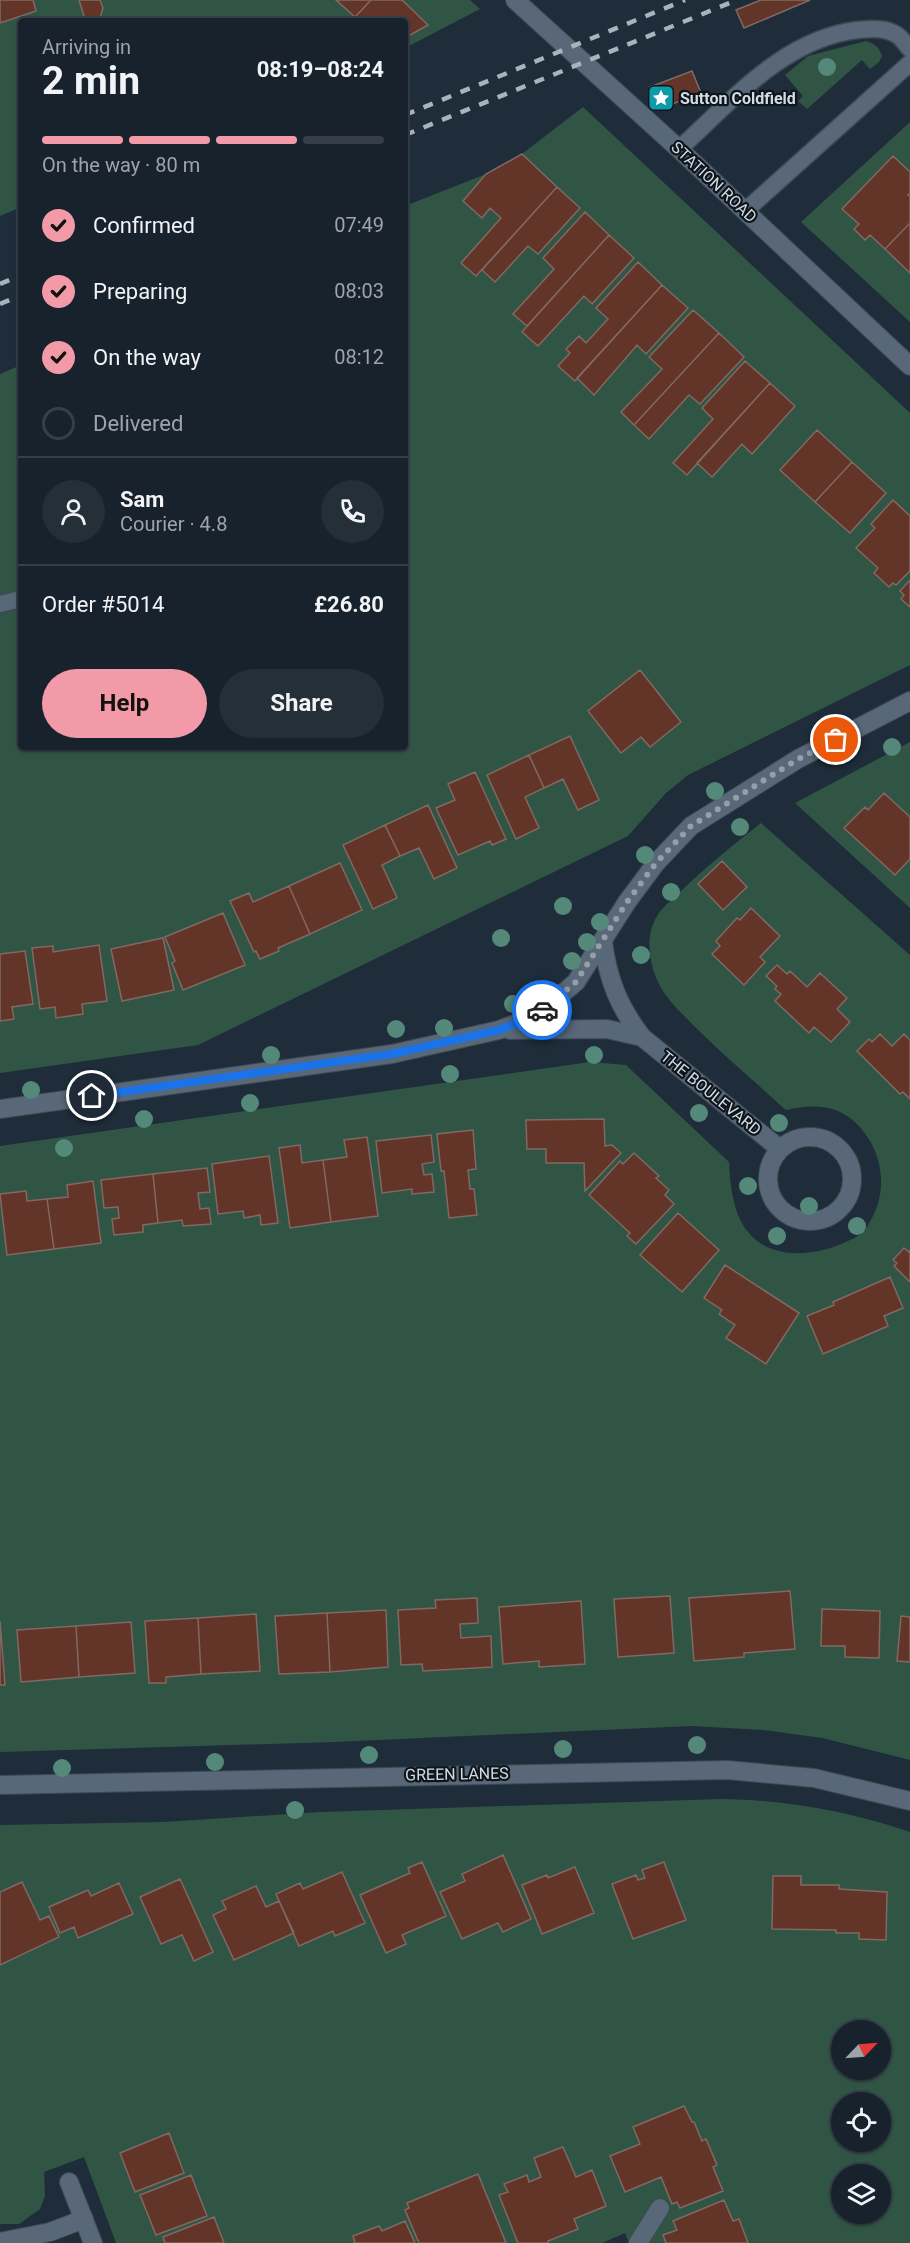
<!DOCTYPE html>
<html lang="en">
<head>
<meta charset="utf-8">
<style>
  body { margin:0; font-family:Roboto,sans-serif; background:#242f38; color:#f1f3f6; height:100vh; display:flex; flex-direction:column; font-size:22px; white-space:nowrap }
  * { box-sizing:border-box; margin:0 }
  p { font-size:20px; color:#9ea4a9 }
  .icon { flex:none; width:33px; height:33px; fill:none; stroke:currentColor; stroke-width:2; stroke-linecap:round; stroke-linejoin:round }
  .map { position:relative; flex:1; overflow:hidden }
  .side { position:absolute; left:18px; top:18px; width:390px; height:732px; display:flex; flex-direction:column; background:#17222c; border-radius:6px; box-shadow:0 2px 4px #0004,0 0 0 2px #363f48 }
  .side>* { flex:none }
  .needle { width:39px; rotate:65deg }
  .buttons { position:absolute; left:831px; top:2020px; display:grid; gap:12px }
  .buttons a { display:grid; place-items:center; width:60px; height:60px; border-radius:50%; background:#17222c; box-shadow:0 2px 4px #0004,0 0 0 2px #363f48; font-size:30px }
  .pin { position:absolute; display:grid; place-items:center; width:51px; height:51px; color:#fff; margin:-26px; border:3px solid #fff; border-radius:50%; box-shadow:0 2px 6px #0007 }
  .courier { position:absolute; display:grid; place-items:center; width:60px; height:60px; margin:-30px; border:4px solid #1a73e8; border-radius:50%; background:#fff; color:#222; box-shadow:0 2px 8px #0007 }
  .head em { font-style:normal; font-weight:700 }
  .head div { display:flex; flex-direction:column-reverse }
  .head { display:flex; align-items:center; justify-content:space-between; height:102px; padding:0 24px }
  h1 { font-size:39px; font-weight:700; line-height:45px }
  .bar { display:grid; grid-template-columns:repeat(4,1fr); gap:9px 6px; align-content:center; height:72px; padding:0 24px }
  .bar i { height:8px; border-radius:4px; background:#363f48 }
  .bar .on { background:#f39aa9 }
  .bar p { grid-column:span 4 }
  .line { display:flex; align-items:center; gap:15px; padding:0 24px; border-top:2px solid #363f48 }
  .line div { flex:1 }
  .round { display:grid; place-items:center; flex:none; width:63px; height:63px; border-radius:32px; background:#242f38 }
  ol { padding:0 24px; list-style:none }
  li { display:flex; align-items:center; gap:18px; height:66px }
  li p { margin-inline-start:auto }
  li .icon { padding:6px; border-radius:50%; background:#f39aa9; color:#111; stroke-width:4 }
  li:last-child { color:#9ea4a9 }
  li i { width:33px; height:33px; border:3px solid #363f48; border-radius:50% }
  .action { display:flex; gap:12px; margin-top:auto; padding:12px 24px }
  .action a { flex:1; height:69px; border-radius:36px; background:#f39aa9; color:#111; font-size:24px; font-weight:700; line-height:69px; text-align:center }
  .action a+a { background:#242f38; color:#f1f3f6 }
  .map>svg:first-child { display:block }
  .green { fill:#315544; fill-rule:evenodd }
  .building { fill:#633428; stroke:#816963; stroke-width:1.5 }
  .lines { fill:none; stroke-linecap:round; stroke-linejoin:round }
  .lane-casing { stroke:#3d4955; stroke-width:19 }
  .street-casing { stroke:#3d4955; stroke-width:20 }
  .lane { stroke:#586878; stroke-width:16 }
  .street { stroke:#586878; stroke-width:18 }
  .rail { stroke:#a9b3bd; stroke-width:4.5; stroke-dasharray:10 10; stroke-linecap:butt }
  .tree { fill:#54897a }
  .done { stroke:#949faa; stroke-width:6; stroke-dasharray:0 10.8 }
  .route { stroke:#1a73e8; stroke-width:8 }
  .labels { text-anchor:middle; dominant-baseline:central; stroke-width:4.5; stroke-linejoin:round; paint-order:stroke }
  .poi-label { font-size:16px; font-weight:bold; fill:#d3dce5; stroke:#0e151b; text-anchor:start }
  .street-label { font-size:16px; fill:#d3dce5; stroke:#0e151b }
</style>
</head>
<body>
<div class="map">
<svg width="910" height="2243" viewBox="0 0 910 2243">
  <rect width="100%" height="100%" fill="#1f2d3b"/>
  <path class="green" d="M 0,0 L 470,0 L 480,9 L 405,48 L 405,21 L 21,21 L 21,207 L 0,216 Z
    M 866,41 C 875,44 879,47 882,56 L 879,62 L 870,69 L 862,60 L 807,109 L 798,101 L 803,96 L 785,75 L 808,56 Z
    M 583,107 L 910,413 L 910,665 L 688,775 L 666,793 L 628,836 L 198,1045 L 0,1073 L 0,374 L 21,365 L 21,747 L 405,747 L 405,206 L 486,174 L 522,154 Z
    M 910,122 L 910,322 L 801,222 Z
    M 910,742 L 910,908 L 795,803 Z
    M 761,823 L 910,955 L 910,1760 L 822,1738 L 764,1730 L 691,1726 L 334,1742 L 0,1752 L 0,1146 L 590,1062 L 626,1065 L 729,1162 C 730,1184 733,1214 748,1232 C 771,1261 816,1256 846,1242 C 851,1239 858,1237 862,1233 C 866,1230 869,1223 872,1218 C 887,1190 883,1157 864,1132 C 843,1105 817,1103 786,1110 L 780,1105 C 751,1078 721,1053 693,1025 C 683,1014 671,1004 663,991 C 649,969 643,935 659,913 C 665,905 674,898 681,891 C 707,866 733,845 761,823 Z
    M 720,1799 C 786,1800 848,1811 910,1832 L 910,2243 L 629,2243 L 625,2233 L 602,2243 L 116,2243 L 84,2157 L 44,2172 L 45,2196 L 40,2209 L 19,2224 L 0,2224 L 0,1825 L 163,1822 L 321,1812 ZM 842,2031 L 880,2031 L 880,2070 L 842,2070 ZM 842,2103 L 880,2103 L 880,2142 L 842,2142 ZM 842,2175 L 880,2175 L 880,2214 L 842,2214 Z"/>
  <path class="building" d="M 0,0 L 33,0 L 36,11 L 0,23 Z
    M 79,0 L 100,0 L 103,8 L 100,18 L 91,20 L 85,19 Z
    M 336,0 L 371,0 L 355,17 Z
    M 371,0 L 402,0 L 428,25 L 405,38 L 405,21 L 359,21 L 355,17 Z
    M 761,0 L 810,0 L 744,28 L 736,10 Z
    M 692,71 L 701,93 L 670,105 L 650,87 Z
    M 522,154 L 557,187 L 476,276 L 461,263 L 501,218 L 490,208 L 482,218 L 463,201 L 486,174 Z
    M 893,156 L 910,172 L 910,193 L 908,195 L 910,196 L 910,223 L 885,249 L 870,235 L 865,240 L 854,229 L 859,224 L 842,209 Z
    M 557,187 L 580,208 L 538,254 L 528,246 L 495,282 L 482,270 Z
    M 585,212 L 609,235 L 527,326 L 513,314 L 554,269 L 543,258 Z
    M 910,223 L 910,273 L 885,249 Z
    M 609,235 L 634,258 L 592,304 L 584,296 L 538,346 L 522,332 Z
    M 638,262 L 662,285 L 575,381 L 558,366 L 570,353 L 566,349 L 579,336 L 586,343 L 608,319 L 596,308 Z
    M 662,285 L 688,308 L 646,354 L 637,345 L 594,395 L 577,378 Z
    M 693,310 L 719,333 L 634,425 L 621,412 L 662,369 L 649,357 Z
    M 719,333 L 744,357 L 700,404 L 689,395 L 649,439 L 634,425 Z
    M 745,361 L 770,383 L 687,475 L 673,463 L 713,419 L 702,408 Z
    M 770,383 L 795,406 L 752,454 L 742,444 L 712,477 L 697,463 Z
    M 817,430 L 852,462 L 815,502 L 780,470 Z
    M 852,462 L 886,493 L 850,533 L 815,502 Z
    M 893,500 L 910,516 L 910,571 L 896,585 L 893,583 L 889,587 L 874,573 L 878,568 L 856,548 L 875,528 L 871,524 Z
    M 910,580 L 910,607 L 901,599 L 904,595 L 900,591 Z
    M 640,670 L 681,722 L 650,747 L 641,737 L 621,753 L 588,711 Z
    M 570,736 L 599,800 L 578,810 L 563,779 L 544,788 L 529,755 Z
    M 529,755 L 544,788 L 525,797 L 539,828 L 516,839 L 487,775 Z
    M 475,772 L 506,839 L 492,845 L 490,841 L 458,855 L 436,808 L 455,800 L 448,784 Z
    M 884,793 L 910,817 L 910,859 L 895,875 L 844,828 L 865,807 L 868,810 Z
    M 428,805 L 457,868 L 434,879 L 419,848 L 400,856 L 385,825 Z
    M 385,825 L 400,856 L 382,865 L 397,898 L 373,909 L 343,845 Z
    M 722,861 L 747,887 L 723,910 L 698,884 Z
    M 340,863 L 362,910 L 310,934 L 289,886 Z
    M 289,886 L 310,934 L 278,948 L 279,951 L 260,959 L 256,951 L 254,952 L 230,901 L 249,893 L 253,902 Z
    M 751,908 L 780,936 L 760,957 L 765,962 L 744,985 L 712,954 L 720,946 L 716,941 L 737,918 L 740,920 Z
    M 223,913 L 245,965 L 183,990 L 172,963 L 175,961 L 165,937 Z
    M 163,938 L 174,990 L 122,1001 L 111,949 Z
    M 99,945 L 107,1001 L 82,1004 L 83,1014 L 56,1018 L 55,1007 L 40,1009 L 32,948 L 53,946 L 53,952 Z
    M 25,951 L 33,1004 L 12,1007 L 14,1019 L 0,1021 L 0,954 Z
    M 777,965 L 787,974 L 790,971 L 807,987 L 820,973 L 847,998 L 837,1009 L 850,1022 L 831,1042 L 814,1027 L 809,1033 L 775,1001 L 781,994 L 775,989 L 777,986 L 766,976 Z
    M 880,1034 L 892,1046 L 904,1034 L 910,1040 L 910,1099 L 903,1092 L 900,1094 L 857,1051 L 869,1039 L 872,1042 Z
    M 604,1119 L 605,1146 L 612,1145 L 621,1153 L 585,1191 L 584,1163 L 546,1163 L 546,1149 L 527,1149 L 526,1120 Z
    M 473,1130 L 476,1169 L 468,1170 L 470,1189 L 474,1189 L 477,1215 L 449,1218 L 444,1171 L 441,1171 L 437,1134 Z
    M 431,1135 L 434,1162 L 422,1164 L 424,1175 L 432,1174 L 434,1192 L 412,1194 L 412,1189 L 382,1193 L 376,1141 Z
    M 367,1137 L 378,1216 L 331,1222 L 323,1160 L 347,1157 L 344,1140 Z
    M 300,1145 L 302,1163 L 323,1160 L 331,1222 L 290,1228 L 279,1148 Z
    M 634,1153 L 659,1176 L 656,1178 L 669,1190 L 665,1195 L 674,1204 L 636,1244 L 627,1236 L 630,1233 L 589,1195 L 620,1161 L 623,1164 Z
    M 269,1156 L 278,1223 L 261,1225 L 260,1215 L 244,1218 L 243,1211 L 218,1214 L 212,1164 Z
    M 207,1168 L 210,1192 L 198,1193 L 200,1209 L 209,1208 L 211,1224 L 183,1226 L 182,1220 L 158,1223 L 153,1174 Z
    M 153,1174 L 158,1223 L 143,1225 L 143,1232 L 114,1235 L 112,1219 L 119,1218 L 118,1207 L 104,1208 L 101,1180 Z
    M 93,1181 L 101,1243 L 54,1249 L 47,1199 L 68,1197 L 67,1185 Z
    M 26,1191 L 27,1201 L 47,1199 L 54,1249 L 7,1255 L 0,1194 Z
    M 678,1213 L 719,1250 L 682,1292 L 640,1255 Z
    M 904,1248 L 909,1252 L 910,1250 L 910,1282 L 894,1266 L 897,1263 L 893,1260 Z
    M 725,1265 L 799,1313 L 766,1364 L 726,1338 L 735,1325 L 719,1314 L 722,1310 L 704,1298 Z
    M 890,1277 L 903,1308 L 884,1316 L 888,1326 L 823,1354 L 807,1316 L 834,1305 L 833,1302 Z
    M 790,1591 L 795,1649 L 744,1653 L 744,1657 L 694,1661 L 689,1598 Z
    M 670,1596 L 674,1653 L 618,1657 L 614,1599 Z
    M 477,1598 L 478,1623 L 460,1624 L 461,1638 L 491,1636 L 492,1667 L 423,1671 L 422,1664 L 401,1665 L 398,1610 L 436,1608 L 435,1600 Z
    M 581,1601 L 585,1664 L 539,1667 L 539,1661 L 503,1664 L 499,1607 Z
    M 822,1609 L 880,1611 L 879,1658 L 845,1657 L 845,1646 L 821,1646 Z
    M 386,1610 L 388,1667 L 330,1672 L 327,1613 Z
    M 327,1613 L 330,1672 L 279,1674 L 275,1616 Z
    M 256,1614 L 260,1671 L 201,1674 L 198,1618 Z
    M 901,1616 L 910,1617 L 910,1662 L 897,1661 Z
    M 198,1618 L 201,1674 L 166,1677 L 166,1683 L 149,1683 L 145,1621 Z
    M 0,1621 L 5,1685 L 0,1685 Z
    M 131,1622 L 135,1673 L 79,1677 L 76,1626 Z
    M 76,1626 L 79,1677 L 21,1682 L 17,1630 Z
    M 503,1855 L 531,1919 L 503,1932 L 498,1923 L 462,1939 L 440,1892 L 465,1881 L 462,1874 Z
    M 422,1862 L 446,1916 L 402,1935 L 406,1944 L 386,1953 L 360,1895 L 410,1873 L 408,1868 Z
    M 664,1862 L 686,1920 L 633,1939 L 612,1884 L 636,1875 L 638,1880 L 645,1878 L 642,1870 Z
    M 575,1867 L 594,1913 L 542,1934 L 522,1885 L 547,1875 L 548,1878 Z
    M 342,1872 L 365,1923 L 335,1936 L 333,1931 L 299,1946 L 276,1894 L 300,1883 L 303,1889 Z
    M 773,1876 L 801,1876 L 801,1885 L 839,1885 L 839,1889 L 887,1892 L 886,1940 L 859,1939 L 859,1933 L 836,1933 L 836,1930 L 772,1929 Z
    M 180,1879 L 213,1952 L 194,1961 L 182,1935 L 161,1944 L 140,1897 Z
    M 22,1882 L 40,1920 L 49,1916 L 59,1937 L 0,1965 L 0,1892 Z
    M 119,1883 L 133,1914 L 78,1938 L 74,1927 L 60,1933 L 49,1907 L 88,1890 L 91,1896 Z
    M 256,1886 L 266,1907 L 279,1901 L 294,1933 L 234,1960 L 213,1915 L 226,1909 L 222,1901 Z
    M 684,2106 L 692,2122 L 694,2122 L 702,2141 L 706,2139 L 717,2165 L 713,2167 L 723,2191 L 680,2208 L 677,2202 L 672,2204 L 661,2177 L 625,2192 L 610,2156 L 640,2144 L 633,2127 Z
    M 169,2133 L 184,2173 L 135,2192 L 120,2153 Z
    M 563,2147 L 576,2177 L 592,2170 L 606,2206 L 574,2219 L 578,2229 L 548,2241 L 548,2243 L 518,2243 L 499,2195 L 508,2192 L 504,2184 L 527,2175 L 529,2182 L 541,2177 L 534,2158 Z
    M 478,2174 L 506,2243 L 419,2243 L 405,2210 L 409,2208 L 407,2203 Z
    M 191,2175 L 207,2216 L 156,2235 L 140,2195 Z
    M 724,2200 L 733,2221 L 739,2219 L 748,2243 L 666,2243 L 663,2235 L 677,2230 L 673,2221 Z
    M 214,2217 L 224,2243 L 165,2243 L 163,2237 Z
    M 405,2221 L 415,2243 L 353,2243 L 355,2242 L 353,2236 L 379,2226 L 382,2231 Z"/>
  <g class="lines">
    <defs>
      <path id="lane" d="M 679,149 C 731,102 783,39 857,30 C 870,29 885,27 897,35 C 902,38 906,45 910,49
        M 745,211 L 910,63
        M 0,604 L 21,599"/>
      <path id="street" d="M 515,0 L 679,149 L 910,366
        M 603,942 C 608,980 619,1007 642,1037 L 780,1149
        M 510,1030 L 607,1029 L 642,1037
        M 0,1109 L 392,1054 L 499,1030 L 525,1020 L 548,1006 L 576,982 L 627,902 L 656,863 L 691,826 L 798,759 L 910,701
        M768 1179a42 42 0 1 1 84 0a42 42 0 1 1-84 0Z
        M 0,1785 L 727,1770 L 814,1778 L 910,1801
        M 69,2182 L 93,2243
        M 0,2242 L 50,2232 L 84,2219
        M 638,2243 L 660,2208"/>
    </defs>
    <use href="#lane" class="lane-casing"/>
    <use href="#street" class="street-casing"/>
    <use href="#lane" class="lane"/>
    <use href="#street" class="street"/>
    <path class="rail" d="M 405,115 L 685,0
      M 405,135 L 737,0
      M 0,284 L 21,275
      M 0,304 L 21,295"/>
  </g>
  <g class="tree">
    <circle cx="827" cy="67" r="9"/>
    <circle cx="892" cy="747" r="9"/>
    <circle cx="715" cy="791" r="9"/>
    <circle cx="740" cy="827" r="9"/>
    <circle cx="645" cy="855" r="9"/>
    <circle cx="671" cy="892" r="9"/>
    <circle cx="563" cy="906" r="9"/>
    <circle cx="600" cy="922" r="9"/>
    <circle cx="501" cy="938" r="9"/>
    <circle cx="587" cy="942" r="9"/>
    <circle cx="641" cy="955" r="9"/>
    <circle cx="572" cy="961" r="9"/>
    <circle cx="513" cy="1004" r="9"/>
    <circle cx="444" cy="1028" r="9"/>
    <circle cx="396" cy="1029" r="9"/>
    <circle cx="271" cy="1055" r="9"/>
    <circle cx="594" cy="1055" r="9"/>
    <circle cx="450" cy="1074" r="9"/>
    <circle cx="31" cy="1090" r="9"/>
    <circle cx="250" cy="1103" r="9"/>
    <circle cx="699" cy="1113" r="9"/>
    <circle cx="144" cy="1119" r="9"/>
    <circle cx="779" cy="1123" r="9"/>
    <circle cx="64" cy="1148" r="9"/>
    <circle cx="748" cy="1186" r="9"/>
    <circle cx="809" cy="1206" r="9"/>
    <circle cx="857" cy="1226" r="9"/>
    <circle cx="777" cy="1236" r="9"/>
    <circle cx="697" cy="1745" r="9"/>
    <circle cx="563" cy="1749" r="9"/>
    <circle cx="369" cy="1755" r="9"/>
    <circle cx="215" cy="1762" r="9"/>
    <circle cx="62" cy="1768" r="9"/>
    <circle cx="295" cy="1810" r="9"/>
  </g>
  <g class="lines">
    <path class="done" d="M 542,1010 L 576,982 L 627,902 L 656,863 L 691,826 L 798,759 L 836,740"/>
    <path class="route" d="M 92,1096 L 392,1054 L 499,1030 L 525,1020 L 542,1010"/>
  </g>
  <defs>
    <symbol id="sight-square" viewBox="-11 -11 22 22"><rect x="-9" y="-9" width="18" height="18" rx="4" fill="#0f9aa8" stroke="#0e151b"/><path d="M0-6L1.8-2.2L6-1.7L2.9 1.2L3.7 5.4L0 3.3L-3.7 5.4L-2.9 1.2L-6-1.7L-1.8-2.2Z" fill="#fff"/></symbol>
  </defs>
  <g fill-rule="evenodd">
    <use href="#sight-square" x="646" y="83" width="30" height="30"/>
  </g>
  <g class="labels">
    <g class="poi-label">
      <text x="680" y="98">Sutton Coldfield</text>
    </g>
    <g class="street-label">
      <text transform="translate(714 182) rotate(43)">STATION ROAD</text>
      <text transform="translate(711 1093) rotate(39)">THE BOULEVARD</text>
      <text transform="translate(457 1774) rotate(-1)">GREEN LANES</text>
    </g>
  </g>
</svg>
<div class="buttons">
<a><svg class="needle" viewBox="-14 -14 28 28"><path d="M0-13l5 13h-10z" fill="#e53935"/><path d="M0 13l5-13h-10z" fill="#9ea4a9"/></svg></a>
<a><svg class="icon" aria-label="locate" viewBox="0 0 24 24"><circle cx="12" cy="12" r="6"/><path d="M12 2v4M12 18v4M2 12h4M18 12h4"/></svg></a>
<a><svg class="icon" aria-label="layers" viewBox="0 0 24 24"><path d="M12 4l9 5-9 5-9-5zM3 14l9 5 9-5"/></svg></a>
</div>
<div class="pin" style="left:836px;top:740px;background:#ea580c"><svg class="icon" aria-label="bag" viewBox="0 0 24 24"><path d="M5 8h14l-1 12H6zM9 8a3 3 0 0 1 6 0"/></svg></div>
<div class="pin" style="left:92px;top:1096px;background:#1f2937"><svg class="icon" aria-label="home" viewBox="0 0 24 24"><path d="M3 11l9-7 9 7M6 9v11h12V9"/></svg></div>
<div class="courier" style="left:542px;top:1010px"><svg class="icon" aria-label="car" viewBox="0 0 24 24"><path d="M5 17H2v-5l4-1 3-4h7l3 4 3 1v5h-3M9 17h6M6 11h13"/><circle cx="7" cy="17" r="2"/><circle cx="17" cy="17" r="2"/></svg></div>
<section class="side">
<div class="head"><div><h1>2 min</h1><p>Arriving in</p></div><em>08:19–08:24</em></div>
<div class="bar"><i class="on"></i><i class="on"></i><i class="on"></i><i></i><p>On the way · 80 m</p></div>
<ol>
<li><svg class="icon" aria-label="check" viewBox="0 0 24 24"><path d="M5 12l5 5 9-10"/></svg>Confirmed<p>07:49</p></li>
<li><svg class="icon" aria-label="check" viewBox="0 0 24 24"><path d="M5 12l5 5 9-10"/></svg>Preparing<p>08:03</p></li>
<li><svg class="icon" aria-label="check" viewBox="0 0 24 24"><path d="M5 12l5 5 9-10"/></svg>On the way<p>08:12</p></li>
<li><i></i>Delivered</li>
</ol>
<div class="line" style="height:108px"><a class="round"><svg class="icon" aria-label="person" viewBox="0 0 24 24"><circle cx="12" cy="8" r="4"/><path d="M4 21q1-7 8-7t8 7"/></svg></a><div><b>Sam</b><p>Courier · 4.8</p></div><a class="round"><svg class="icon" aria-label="phone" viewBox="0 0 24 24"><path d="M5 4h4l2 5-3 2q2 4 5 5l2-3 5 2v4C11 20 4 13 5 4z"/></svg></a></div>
<div class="line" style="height:78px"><div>Order #5014</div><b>£26.80</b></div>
<div class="action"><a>Help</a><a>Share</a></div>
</section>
</div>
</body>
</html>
